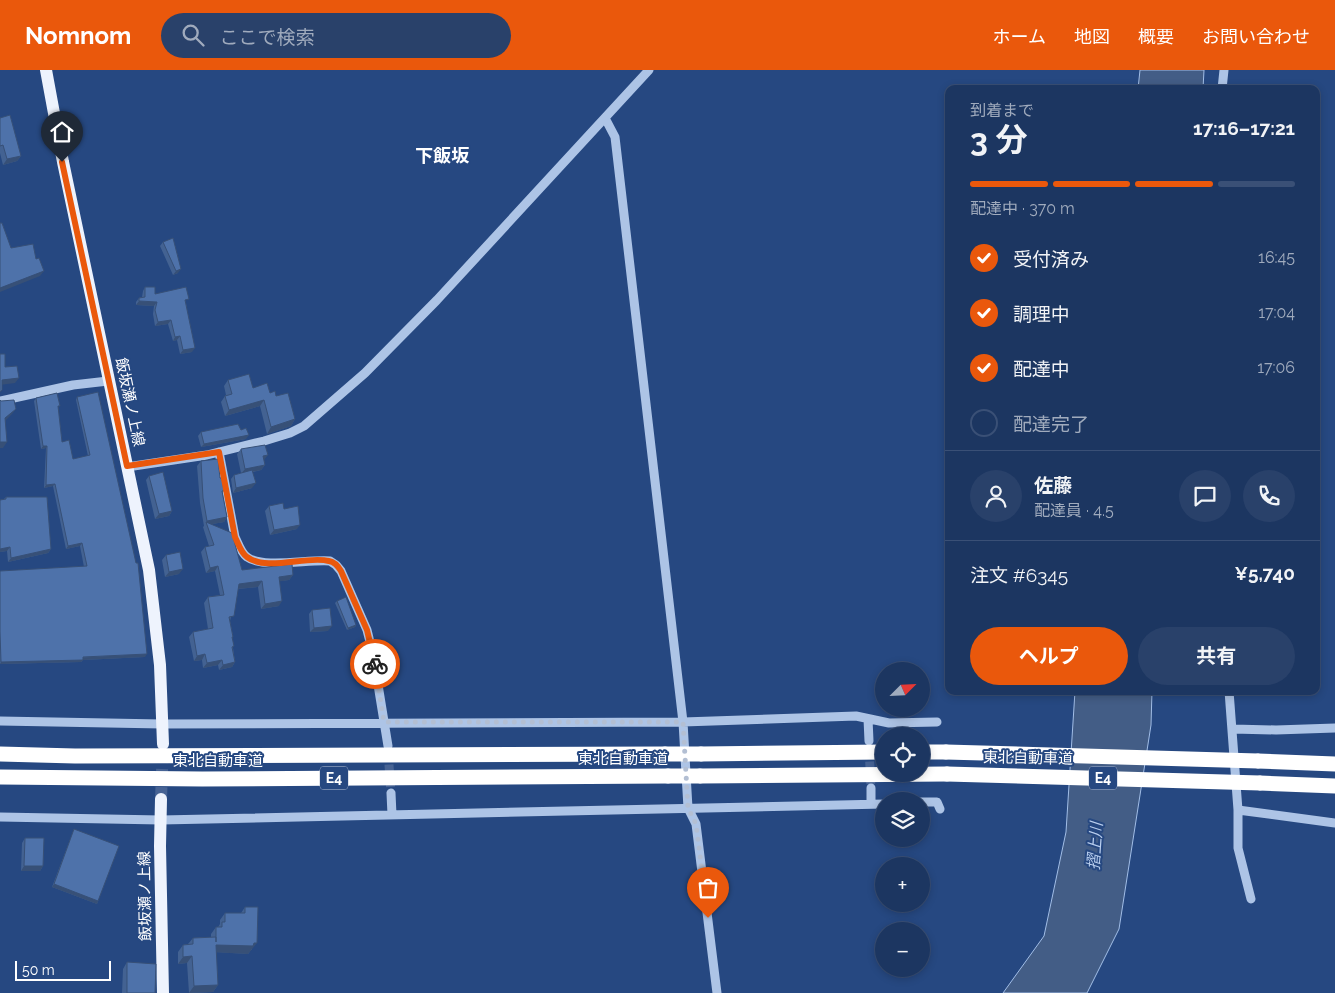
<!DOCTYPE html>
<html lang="ja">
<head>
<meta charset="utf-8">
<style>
  body { margin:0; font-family:Raleway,"Noto Sans JP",sans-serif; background:#29416a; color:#f1f3f6; height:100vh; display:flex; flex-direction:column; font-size:19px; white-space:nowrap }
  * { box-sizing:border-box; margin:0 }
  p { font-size:16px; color:#a0abbd }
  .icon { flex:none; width:28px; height:28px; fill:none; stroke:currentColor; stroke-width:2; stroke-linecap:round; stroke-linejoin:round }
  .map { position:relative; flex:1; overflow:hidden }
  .panel { position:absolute; left:945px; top:15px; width:375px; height:610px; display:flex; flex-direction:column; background:#1c3661; border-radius:10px; box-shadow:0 2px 8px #0003,0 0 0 1px #3a5076 }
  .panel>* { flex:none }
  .needle { width:32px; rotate:66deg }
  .fabs { position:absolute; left:875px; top:592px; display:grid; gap:10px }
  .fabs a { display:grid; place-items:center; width:55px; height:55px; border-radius:50%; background:#1c3661; box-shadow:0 2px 8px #0003,0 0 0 1px #3a5076; font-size:25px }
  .scale { position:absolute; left:15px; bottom:12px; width:96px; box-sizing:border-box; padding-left:5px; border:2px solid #fff; border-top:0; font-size:14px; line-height:18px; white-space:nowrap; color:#fff; -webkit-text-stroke:4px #264881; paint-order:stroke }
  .pin { position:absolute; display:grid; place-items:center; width:42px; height:42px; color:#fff; margin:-51px -21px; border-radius:50% 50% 50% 0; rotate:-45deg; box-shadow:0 0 5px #0007 }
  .pin .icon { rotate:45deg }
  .courier { position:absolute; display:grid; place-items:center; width:50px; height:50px; margin:-25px; border:4px solid #ea580c; border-radius:50%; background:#fff; color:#222; box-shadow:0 1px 6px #0007 }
  .summary em { font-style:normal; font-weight:700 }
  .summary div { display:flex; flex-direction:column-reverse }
  .summary { display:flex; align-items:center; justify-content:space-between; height:85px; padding:0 25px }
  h1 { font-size:32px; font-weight:700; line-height:38px }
  .bar { display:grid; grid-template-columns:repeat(4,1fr); gap:8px 5px; align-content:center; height:60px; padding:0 25px }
  .bar i { height:6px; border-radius:4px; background:#3a5076 }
  .bar .current { background:#ea580c }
  .bar p { grid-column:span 4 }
  .line { display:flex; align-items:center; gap:12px; padding:0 25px; border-top:1px solid #3a5076 }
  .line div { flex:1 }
  .round { display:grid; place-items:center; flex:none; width:52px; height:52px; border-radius:26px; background:#29416a }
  ol { padding:0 25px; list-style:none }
  li { display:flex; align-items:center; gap:15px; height:55px }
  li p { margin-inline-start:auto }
  li .icon { padding:5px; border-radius:50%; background:#ea580c; color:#fff; stroke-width:4 }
  li:last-child { color:#a0abbd }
  li i { width:28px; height:28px; border:2px solid #3a5076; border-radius:50% }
  .button { display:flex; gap:10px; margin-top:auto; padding:10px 25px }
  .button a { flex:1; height:58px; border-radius:30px; background:#ea580c; color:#fff; font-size:20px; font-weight:700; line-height:58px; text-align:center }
  .button a+a { background:#29416a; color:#f1f3f6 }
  header { display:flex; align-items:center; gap:30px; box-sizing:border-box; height:70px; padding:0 25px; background:#ea580c; color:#fff }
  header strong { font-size:24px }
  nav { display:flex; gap:28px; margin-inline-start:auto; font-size:18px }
  .search { width:350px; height:45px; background:#29416a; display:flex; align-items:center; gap:12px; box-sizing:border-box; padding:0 18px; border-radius:28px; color:#a0abbd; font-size:19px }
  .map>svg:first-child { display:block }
  .water { fill:#435d86; stroke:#a2bee7 }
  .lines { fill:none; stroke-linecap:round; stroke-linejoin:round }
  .minor-tunnel { stroke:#476394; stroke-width:9; stroke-dasharray:9 4.5; stroke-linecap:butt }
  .major-tunnel { stroke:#476394; stroke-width:12; stroke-dasharray:12 6; stroke-linecap:butt }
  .minor { stroke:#adc4e6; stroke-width:9 }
  .major { stroke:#eef3fd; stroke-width:12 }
  .highway { stroke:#fff; stroke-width:15 }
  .highway-bridge { stroke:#fff; stroke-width:15 }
  .wall { fill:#436292 }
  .shaded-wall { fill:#375077 }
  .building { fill:#4e72aa; stroke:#375077 }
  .done { stroke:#b3bfd3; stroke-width:5; stroke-dasharray:0 9 }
  .route { stroke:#ea580c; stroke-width:6 }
  .labels { text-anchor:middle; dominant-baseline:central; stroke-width:4; stroke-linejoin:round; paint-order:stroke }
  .shield { fill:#264881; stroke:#bec8d9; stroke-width:1 }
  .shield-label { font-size:14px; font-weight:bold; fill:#fff }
  .street-label { font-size:15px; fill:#fff; stroke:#264881 }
  .water-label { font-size:16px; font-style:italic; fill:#b9ceee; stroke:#264881 }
  .quarter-label { font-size:18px; font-weight:bold; fill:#fff; stroke:#264881 }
</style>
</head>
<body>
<header>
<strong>Nomnom</strong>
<div class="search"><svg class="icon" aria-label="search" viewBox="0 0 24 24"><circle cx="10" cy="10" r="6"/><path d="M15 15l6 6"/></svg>ここで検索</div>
<nav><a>ホーム</a><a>地図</a><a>概要</a><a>お問い合わせ</a></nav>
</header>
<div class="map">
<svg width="1335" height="923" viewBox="0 0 1335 923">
  <rect width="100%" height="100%" fill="#264881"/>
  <path class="water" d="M 1140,0 L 1204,0 L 1203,19 L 1138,19 Z
    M 1075,621 L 1152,621 L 1151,655 L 1119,859 L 1087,923 L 1003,923 L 1044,866 L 1066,762 Z"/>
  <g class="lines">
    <path class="minor-tunnel" d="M 869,678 L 871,718
      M 388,681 L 391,723"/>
    <path class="major-tunnel" d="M 161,729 L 163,676"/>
    <path class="minor" d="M 1222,19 L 1224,0
      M 605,48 L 615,67 L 683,652 L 688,738 L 696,754 L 717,923
      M 0,331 L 73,315 L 108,311
      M 219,382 L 235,467 C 238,473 241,483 247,487 C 263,499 309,489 330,491 L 336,495 L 341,501 L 367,560 L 373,584 L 388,676
      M 127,397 L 207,385 L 264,371 L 290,363 L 304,356 L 365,303 L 437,230 L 649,0
      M 1229,621 L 1238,740 L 1238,778 L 1251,829
      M 868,649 L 869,671
      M 0,651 L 162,654 L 683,652 L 856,646 L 889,653 L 937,652
      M 1233,659 L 1276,660 L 1335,658
      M 871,718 L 871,734
      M 391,723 L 392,745
      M 921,732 L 937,732 L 940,739
      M 1238,740 L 1335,753
      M 0,747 L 161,750 L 884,734"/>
    <path class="major" d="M 46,0 L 63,92 L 149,500 L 160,595 L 163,674
      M 161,729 L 160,776 L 163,923"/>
    <path class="highway" d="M 921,682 L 946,682
      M 0,684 L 75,686 L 665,684
      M 701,684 L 884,682
      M 1258,691 L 1335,694
      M 700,706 L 947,704
      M 0,707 L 202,709 L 668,706
      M 1260,713 L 1335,716"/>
    <path class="highway-bridge" d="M 946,682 L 1258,691
      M 665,684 L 701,684
      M 947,704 L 1260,713
      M 668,706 L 700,706"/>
  </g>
  <path class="wall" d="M 0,48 L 21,86 L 17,91 L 3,95 L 0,83 Z
    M 163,172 L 178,203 L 173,205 L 160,176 Z
    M 145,217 L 155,224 L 186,233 L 192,282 L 180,284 L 177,270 L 173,271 L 168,254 L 155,256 L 153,244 L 154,236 L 136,235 L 136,232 L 139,228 L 142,227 L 143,221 Z
    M 228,310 L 270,323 L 276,326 L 295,349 L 291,356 L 267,364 L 260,336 L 225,346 L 221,332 L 225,326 L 226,325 L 224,316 Z
    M 77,327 L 145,587 L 83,590 L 81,592 L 0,594 L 0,501 L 84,497 L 80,476 L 66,479 L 53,416 L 44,418 L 46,378 L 41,379 L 34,331 L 36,328 L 58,338 L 62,372 L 73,389 L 88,386 L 76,330 Z
    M 201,362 L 246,369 L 201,377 L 198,366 Z
    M 241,379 L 264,390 L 263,390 L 265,395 L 261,400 L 253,402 L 252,418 L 233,423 L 231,409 L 234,405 L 241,403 L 237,384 Z
    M 201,391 L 220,408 L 227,447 L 224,452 L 212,454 L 242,500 L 293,505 L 289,510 L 280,511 L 279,536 L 261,539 L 258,517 L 238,519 L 230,551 L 233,567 L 232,568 L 233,578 L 235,592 L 232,597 L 219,600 L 218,595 L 203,598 L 202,590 L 194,591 L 189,567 L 193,562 L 208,559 L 204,533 L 208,527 L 220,525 L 215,501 L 206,503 L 201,482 L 205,477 L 209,476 L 203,457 L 204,456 L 200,433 L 197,396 Z
    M 149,406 L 172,441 L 169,446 L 155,449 L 146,410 Z
    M 6,427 L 51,479 L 48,483 L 8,492 L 7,481 L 0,482 L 0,430 L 4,429 Z
    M 269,436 L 284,439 L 297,459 L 270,465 L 265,441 Z
    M 166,485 L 179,504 L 165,507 L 162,490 Z
    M 337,531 L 356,555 L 355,557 L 347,560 L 335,533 Z
    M 312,540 L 328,561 L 310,562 L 309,544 Z
    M 74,759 L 98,831 L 97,834 L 52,817 L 73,762 Z
    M 25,768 L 43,796 L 40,801 L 21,801 L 22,773 Z
    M 245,837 L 252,880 L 251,880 L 248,884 L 216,882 L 218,915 L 213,922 L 189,923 L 187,893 L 178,894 L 178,882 L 183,875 L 188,874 L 193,868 L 211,867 L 211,864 L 216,857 L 218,857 L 220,854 L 220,850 L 225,843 L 241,843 Z
    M 127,892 L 155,923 L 122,923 L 123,899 Z"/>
  <path class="shaded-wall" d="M 21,86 L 17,91 L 3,95 L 7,89 Z
    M 181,199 L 178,203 L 173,205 L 176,201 Z
    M 44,201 L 40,206 L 0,222 L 0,218 Z
    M 139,231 L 157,232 L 154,236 L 136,235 Z
    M 171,250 L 168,254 L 155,256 L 158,252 Z
    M 180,266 L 177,270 L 173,271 L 175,267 Z
    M 195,278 L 192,282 L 180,284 L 183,280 Z
    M 19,308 L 15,313 L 0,315 L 2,310 Z
    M 264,330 L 260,336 L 225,346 L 229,340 Z
    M 16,339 L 12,344 L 2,354 L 5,348 Z
    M 295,349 L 291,356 L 267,364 L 271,357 Z
    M 249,365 L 246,369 L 201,377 L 204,374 Z
    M 0,372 L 7,372 L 3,378 L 0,378 Z
    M 43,376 L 47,376 L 46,378 L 41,379 Z
    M 268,385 L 264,390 L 259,391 L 263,386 Z
    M 265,395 L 261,400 L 241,404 L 245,399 Z
    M 256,413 L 252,418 L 233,423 L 236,418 Z
    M 55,414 L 53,416 L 44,418 L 46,415 Z
    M 172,441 L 169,446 L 155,449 L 159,444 Z
    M 227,447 L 224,452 L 207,455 L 206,452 L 207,451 Z
    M 300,455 L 297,459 L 270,465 L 274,460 Z
    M 82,473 L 80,476 L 66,479 L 68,476 Z
    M 10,477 L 7,481 L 0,482 L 0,479 Z
    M 51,479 L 48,483 L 8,492 L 11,488 Z
    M 218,496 L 215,501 L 206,503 L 210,498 Z
    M 183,499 L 179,504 L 165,507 L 169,502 Z
    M 293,505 L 289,510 L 276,512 L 279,507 Z
    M 262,511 L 258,517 L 236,519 L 239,514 Z
    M 282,531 L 279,536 L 261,539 L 265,534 Z
    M 356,555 L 355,557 L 347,560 L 348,558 Z
    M 332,556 L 328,561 L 310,562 L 314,558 Z
    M 147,584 L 145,587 L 83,590 L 81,592 L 0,594 L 1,592 Z
    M 205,584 L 202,590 L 194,591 L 197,586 Z
    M 222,590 L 218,595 L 203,598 L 207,593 Z
    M 235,592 L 232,597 L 219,600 L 223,595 Z
    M 24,796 L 43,796 L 40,801 L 21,801 Z
    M 54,814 L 98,831 L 97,834 L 52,817 Z
    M 254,873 L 257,873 L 248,884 L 211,882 L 216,875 Z
    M 192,886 L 187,893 L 178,894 L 183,887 Z
    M 218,915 L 213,922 L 189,923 L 194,916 Z"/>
  <path class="building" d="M 10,45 L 21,86 L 7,89 L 3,75 L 0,76 L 0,48 Z
    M 0,153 L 2,153 L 11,178 L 33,174 L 36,189 L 39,188 L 44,201 L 0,218 Z
    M 173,168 L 181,199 L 176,201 L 163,172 Z
    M 145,217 L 155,217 L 155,224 L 186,217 L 189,229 L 185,230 L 195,278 L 183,280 L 180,266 L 175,267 L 171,250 L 158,252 L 155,240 L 157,232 L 139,231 L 139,228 L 145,227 Z
    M 0,284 L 5,284 L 5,297 L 17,296 L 19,308 L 2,310 L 2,320 L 0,322 Z
    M 249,304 L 253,318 L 267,313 L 270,323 L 275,321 L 276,326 L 288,323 L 295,349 L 271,357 L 264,330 L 229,340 L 225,326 L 232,324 L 228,310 Z
    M 98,322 L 136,493 L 138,493 L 147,584 L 83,587 L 83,590 L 1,592 L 0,562 L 0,501 L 87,496 L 82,473 L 68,476 L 55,414 L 46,415 L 47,376 L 43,376 L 36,328 L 57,323 L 60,336 L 58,336 L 62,372 L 69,370 L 73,389 L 90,385 L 77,327 Z
    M 0,330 L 1,331 L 14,330 L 16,339 L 5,348 L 7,372 L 0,372 Z
    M 238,354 L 241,360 L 246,358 L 249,365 L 204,374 L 201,362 Z
    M 265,375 L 268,385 L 263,386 L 265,395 L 245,399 L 241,379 Z
    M 218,389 L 220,408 L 222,408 L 224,421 L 222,421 L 227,447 L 207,451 L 203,428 L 201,391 Z
    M 252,400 L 256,413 L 236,418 L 234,405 Z
    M 163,402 L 172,441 L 159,444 L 149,406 Z
    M 6,427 L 47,427 L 51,479 L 11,488 L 10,477 L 0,479 L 0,430 L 6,429 Z
    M 283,433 L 284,439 L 298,436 L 300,455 L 274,460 L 269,436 Z
    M 206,452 L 232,463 L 242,500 L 292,494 L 293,505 L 279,507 L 282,531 L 265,534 L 262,511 L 239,514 L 234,546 L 229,547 L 233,567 L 232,567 L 234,576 L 232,577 L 235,592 L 223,595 L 222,590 L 207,593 L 205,584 L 197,586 L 193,562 L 213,558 L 208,527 L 224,525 L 218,496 L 210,498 L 205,477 L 214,475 Z
    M 180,482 L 183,499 L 169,502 L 166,485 Z
    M 346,527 L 356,555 L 348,558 L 337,531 Z
    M 330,538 L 332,556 L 314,558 L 312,540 Z
    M 74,759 L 119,776 L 98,831 L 54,814 Z
    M 25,768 L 44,768 L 43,796 L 24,796 Z
    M 245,837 L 258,837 L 257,873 L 254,873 L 253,876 L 216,875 L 218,915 L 194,916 L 192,886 L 183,887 L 183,875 L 193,874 L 193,868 L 216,867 L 216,872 L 216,857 L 222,857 L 222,852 L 225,852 L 225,843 L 245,843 Z
    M 127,892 L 156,894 L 155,923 L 127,923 Z"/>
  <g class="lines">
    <path class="done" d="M 375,594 L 384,652 L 683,652 L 688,738 L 696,754 L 708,848"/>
    <path class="route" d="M 62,92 L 127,396 L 219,382 L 235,467 C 238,473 241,483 247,487 C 267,502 307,485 329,491 C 335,492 338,496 341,501 L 367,560 L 375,594"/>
  </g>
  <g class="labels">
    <g class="shield">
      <rect x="320" y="696.5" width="28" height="23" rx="4"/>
      <rect x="1089" y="696.5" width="28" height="23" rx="4"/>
    </g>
    <g class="shield-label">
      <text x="334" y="708">E4</text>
      <text x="1103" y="708">E4</text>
    </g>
    <g class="street-label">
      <text transform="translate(130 332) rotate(78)">飯坂瀬ノ上線</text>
      <text transform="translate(1028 688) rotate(1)">東北自動車道</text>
      <text x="623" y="689">東北自動車道</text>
      <text x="218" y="691">東北自動車道</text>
      <text transform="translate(145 826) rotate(-91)">飯坂瀬ノ上線</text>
    </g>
    <g class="water-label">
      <text transform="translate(1095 776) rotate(-86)">摺上川</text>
    </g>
    <g class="quarter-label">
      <text x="442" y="85">下飯坂</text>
    </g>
  </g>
</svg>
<div class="fabs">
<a><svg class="needle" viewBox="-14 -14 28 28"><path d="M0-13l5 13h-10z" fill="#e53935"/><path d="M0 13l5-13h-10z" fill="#a0abbd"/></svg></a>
<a><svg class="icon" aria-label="locate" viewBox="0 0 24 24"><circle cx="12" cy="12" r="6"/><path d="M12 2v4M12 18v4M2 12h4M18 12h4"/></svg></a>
<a><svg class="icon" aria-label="layers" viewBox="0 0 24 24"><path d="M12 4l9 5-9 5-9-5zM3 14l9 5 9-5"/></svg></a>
<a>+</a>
<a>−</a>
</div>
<div class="scale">50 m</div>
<div class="pin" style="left:708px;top:848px;background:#ea580c"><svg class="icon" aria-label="bag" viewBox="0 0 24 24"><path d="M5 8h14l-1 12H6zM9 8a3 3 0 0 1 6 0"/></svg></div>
<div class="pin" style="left:62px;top:92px;background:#1f2937"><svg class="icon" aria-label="home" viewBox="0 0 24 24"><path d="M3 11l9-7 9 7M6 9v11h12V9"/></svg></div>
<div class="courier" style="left:375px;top:594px"><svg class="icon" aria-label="bike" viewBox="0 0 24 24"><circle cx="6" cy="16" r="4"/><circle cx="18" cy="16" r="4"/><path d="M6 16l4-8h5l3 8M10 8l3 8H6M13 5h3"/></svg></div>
<section class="panel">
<div class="summary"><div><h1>3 分</h1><p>到着まで</p></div><em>17:16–17:21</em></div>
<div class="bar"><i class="current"></i><i class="current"></i><i class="current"></i><i></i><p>配達中 · 370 m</p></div>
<ol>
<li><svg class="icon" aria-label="check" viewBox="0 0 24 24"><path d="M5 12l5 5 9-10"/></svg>受付済み<p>16:45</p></li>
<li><svg class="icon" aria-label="check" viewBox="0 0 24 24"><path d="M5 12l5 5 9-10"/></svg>調理中<p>17:04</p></li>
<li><svg class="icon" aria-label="check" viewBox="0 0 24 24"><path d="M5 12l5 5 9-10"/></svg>配達中<p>17:06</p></li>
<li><i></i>配達完了</li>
</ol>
<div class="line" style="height:90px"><a class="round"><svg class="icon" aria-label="person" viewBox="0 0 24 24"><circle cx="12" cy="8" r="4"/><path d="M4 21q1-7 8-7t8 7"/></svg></a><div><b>佐藤</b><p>配達員 · 4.5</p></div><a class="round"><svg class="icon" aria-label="chat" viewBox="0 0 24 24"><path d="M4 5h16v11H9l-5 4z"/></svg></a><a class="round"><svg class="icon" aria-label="phone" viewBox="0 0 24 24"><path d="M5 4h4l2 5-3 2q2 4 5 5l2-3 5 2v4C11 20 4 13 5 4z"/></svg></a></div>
<div class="line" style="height:65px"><div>注文 #6345</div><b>¥5,740</b></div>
<div class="button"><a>ヘルプ</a><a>共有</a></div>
</section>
</div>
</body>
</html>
